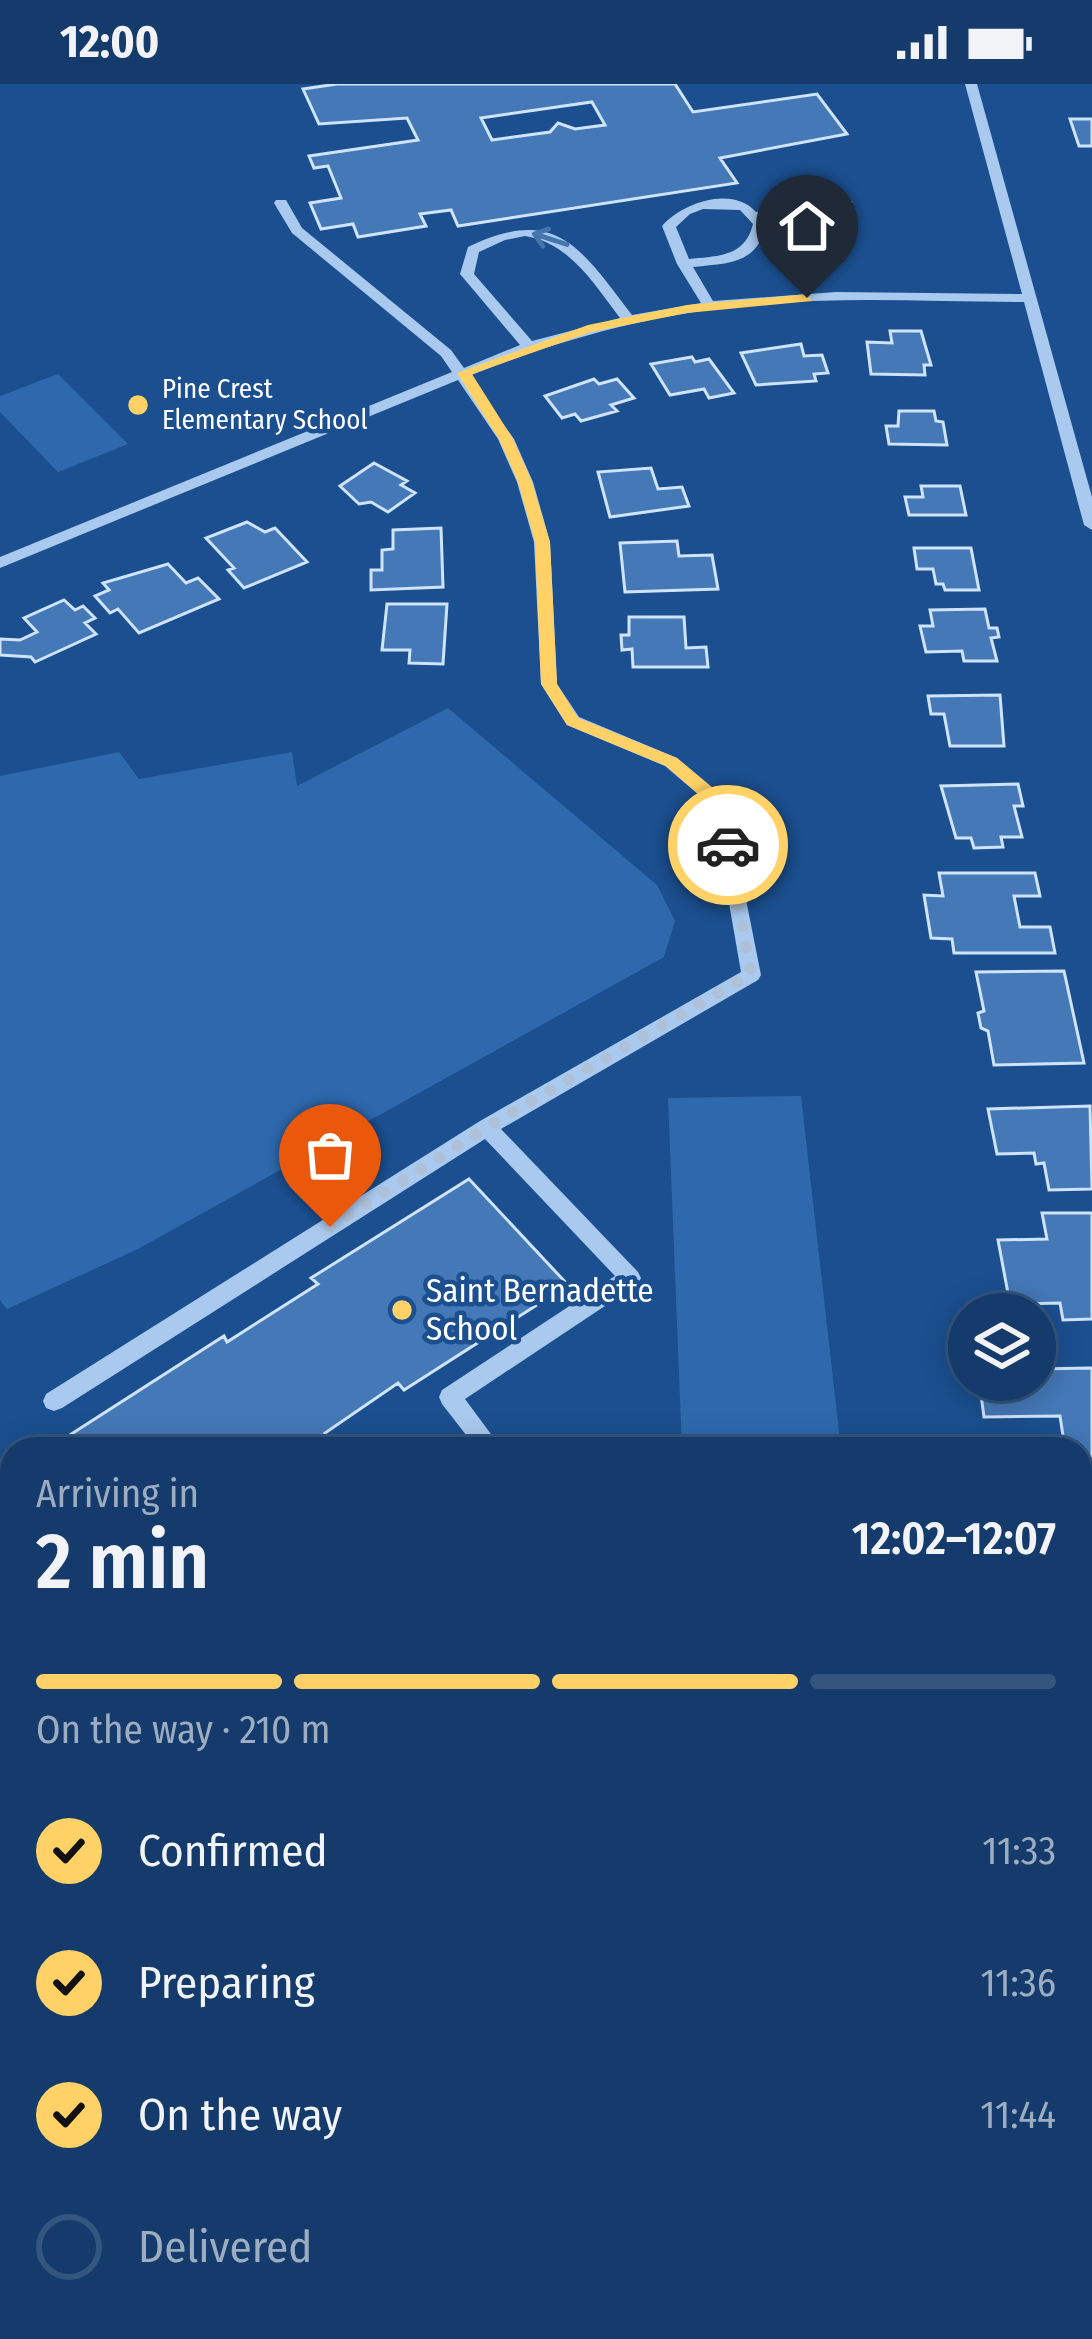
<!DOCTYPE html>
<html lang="en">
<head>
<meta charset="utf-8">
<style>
  body { margin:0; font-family:"Fira Sans Condensed",sans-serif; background:#214673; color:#f1f3f6; height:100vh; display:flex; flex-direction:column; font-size:45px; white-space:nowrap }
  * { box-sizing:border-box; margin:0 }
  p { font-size:39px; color:#9dadc1 }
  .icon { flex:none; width:66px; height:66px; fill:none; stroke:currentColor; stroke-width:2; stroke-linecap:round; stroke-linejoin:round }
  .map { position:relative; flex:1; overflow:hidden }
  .drawer { position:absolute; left:0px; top:1353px; width:1092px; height:903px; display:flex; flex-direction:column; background:#143b6b; border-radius:36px 36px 0 0; box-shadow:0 6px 30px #0003,0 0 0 3px #33557e }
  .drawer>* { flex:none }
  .fabs { position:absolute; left:948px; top:1209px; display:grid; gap:24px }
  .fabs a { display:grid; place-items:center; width:108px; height:108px; border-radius:50%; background:#143b6b; box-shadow:0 6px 30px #0003,0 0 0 3px #33557e; font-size:60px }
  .pin { position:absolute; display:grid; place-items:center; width:102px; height:102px; color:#fff; margin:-123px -51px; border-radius:50% 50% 50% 0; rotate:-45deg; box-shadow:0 0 12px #0007 }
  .pin .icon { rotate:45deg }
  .courier { position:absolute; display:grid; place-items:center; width:120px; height:120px; margin:-60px; border:9px solid #ffd166; border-radius:50%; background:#fff; color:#222; box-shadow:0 3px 15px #0007 }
  .head em { font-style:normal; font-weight:600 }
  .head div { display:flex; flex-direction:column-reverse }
  .head { display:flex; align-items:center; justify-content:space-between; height:204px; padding:0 36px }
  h1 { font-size:78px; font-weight:600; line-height:90px }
  .bar { display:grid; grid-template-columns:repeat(4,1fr); gap:18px 12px; align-content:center; height:144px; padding:0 36px }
  .bar i { height:15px; border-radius:9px; background:#33557e }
  .bar .active { background:#ffd166 }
  .bar p { grid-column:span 4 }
  ol { padding:0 36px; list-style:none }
  li { display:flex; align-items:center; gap:36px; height:132px }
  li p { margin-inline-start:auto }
  li .icon { padding:12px; border-radius:50%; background:#ffd166; color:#111; stroke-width:4 }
  li:last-child { color:#9dadc1 }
  li i { width:66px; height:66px; border:6px solid #33557e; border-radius:50% }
  .status { display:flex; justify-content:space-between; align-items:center; height:84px; padding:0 60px; background:#143b6b; direction:ltr }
  .status svg { height:33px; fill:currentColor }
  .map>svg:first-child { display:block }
  .green { fill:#2e69ad }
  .building { fill:#4478b7; stroke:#cfe3fa; stroke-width:3; fill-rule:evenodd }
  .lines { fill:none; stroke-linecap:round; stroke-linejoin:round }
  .minor { fill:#a9c9ee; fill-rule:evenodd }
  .oneway { stroke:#4674ac }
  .route { fill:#ffd166 }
  .done { stroke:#afc1d8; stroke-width:12; stroke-dasharray:0 21.6 }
  .poi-dot { fill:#ffd166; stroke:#1b4f8f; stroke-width:4.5 }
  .labels { text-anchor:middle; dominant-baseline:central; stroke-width:9; stroke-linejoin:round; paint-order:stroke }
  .far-poi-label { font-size:27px; fill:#fff; stroke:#1b4f8f; text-anchor:start }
  .poi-label { font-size:33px; fill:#fff; stroke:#1b4f8f; text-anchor:start }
</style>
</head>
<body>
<div class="status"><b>12:00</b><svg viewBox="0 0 49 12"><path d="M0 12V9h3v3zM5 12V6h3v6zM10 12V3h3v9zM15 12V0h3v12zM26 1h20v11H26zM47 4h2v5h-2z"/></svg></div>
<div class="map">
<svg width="1092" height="2255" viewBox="0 0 1092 2255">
  <rect width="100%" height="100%" fill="#1b4f8f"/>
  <path class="green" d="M 58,290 L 128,360 L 58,388 L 0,328 L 0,312 Z
    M 448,624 L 657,801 L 675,837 L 664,873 L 136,1166 L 7,1225 L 0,1216 L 0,692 L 119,668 L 139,695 L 292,668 L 297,702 Z
    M 801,1012 L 841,1365 L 682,1365 L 668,1014 Z"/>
  <path class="building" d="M 337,0 L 675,0 L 693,28 L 817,10 L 847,50 L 720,74 L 737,99 L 458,142 L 451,126 L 420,130 L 426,142 L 358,153 L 353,140 L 321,145 L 310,119 L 341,114 L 328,82 L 314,84 L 309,72 L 418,56 L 407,34 L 319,40 L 303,5 ZM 592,18 L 605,41 L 575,45 L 558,39 L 550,48 L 492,56 L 481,34 Z
    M 1070,35 L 1092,35 L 1092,62 L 1079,62 Z
    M 890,247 L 921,247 L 931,281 L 924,281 L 925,291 L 871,290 L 867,258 L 892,259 Z
    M 801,260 L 804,272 L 822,271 L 828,289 L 814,290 L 816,297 L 756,301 L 741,269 Z
    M 692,273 L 695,278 L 709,275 L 734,309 L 709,314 L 704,305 L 670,311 L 651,280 Z
    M 594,295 L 599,300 L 617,295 L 634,314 L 611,321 L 617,327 L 581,337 L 575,330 L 562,334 L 545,312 Z
    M 899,327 L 934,327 L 936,337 L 943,338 L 947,361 L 889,360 L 886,342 L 898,342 Z
    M 374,379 L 407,397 L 401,401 L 415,409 L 388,428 L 371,418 L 359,420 L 340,402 Z
    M 651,384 L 658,405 L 682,403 L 689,422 L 610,433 L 598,388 Z
    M 921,402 L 960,402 L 966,431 L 909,431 L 905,413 L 923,413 Z
    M 247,438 L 265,448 L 275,444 L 307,478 L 244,504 L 228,486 L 234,484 L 206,454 Z
    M 441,444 L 443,503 L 371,506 L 371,486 L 382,486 L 382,466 L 393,465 L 393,446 Z
    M 677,457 L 679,472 L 712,471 L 718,505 L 625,508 L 620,459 Z
    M 914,464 L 971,464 L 979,506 L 945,506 L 943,500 L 936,500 L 933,485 L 917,485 Z
    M 168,480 L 186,499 L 198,494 L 219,515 L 139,549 L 118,525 L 110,529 L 95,512 L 109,506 L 103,499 Z
    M 64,516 L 75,526 L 83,522 L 95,534 L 85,539 L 96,550 L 35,578 L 31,573 L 0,571 L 0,555 L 20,556 L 37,548 L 24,534 Z
    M 387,520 L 447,520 L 443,580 L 409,579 L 410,566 L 382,566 Z
    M 985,525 L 989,544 L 997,544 L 999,553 L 991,554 L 997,577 L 964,577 L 962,567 L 926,568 L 920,542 L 933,542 L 930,526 Z
    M 629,533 L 684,533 L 686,564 L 706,563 L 708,583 L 633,583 L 632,565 L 622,566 L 621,551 L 629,551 Z
    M 1000,611 L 1004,662 L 950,662 L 944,630 L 931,630 L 928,612 Z
    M 1018,700 L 1023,722 L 1014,722 L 1022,753 L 1001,753 L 1003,763 L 974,764 L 971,754 L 956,754 L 941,702 Z
    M 939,789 L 1035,789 L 1040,812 L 1014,812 L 1020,843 L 1050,843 L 1055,869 L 954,869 L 952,855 L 931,854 L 924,811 L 943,812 Z
    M 1064,887 L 1084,979 L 994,981 L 988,947 L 981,944 L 978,929 L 984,927 L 976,888 Z
    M 1090,1022 L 1092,1105 L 1049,1106 L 1044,1079 L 1036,1080 L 1034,1069 L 997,1070 L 988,1025 Z
    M 469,1095 L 568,1201 L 404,1306 L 398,1299 L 325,1349 L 338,1365 L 48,1365 L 224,1252 L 227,1258 L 318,1200 L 311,1194 Z
    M 1042,1129 L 1092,1129 L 1092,1235 L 1063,1236 L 1060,1219 L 1010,1220 L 998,1156 L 1047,1155 Z
    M 1092,1284 L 1092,1381 L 1080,1381 L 1080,1365 L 1065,1365 L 1060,1332 L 984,1333 L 979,1296 L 1035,1296 L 1035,1285 Z
    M 12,1388 L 12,1598 L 0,1578 L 0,1405 L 10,1399 L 6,1392 Z"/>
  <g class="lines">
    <path class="minor" d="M 965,0 L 977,0 L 1092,413 L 1092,446 L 1084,441 L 1024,218 C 940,218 857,213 774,219 C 669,226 567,252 469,292 L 514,355 L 533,398 L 550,458 L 557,600 L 579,633 L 677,674 L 726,715 L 761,891 L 758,896 L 501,1045 L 638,1188 L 641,1194 L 638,1200 L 465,1315 L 502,1365 L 477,1365 L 442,1320 L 439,1313 L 442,1306 L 615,1192 L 485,1055 L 62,1324 L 54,1327 L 46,1324 L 43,1317 L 46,1310 L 480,1037 L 741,888 L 712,722 L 665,682 L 567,641 L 541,600 L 534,458 L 517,398 L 498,355 L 458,296 L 0,484 L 0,473 L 452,288 L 441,272 L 292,149 L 274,119 L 276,116 L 286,116 L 302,144 L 451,266 L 464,284 L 520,261 L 460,190 L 468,163 C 557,120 581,165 632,231 L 701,219 L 677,180 L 662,142 C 682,119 732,101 756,128 L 846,114 L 853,118 L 846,122 L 762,135 L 767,140 C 756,181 729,179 693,183 L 713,217 L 836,208 L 1022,210 ZM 703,125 L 740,126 L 753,140 C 745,173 718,172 689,175 L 676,143 L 690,130 ZM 525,152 C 570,159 594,200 620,234 L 532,257 L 474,190 L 479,168 L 505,156 Z
      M 12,1913 L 12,1943 L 0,1949 L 0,1919 Z"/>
  </g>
  <defs><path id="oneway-shaft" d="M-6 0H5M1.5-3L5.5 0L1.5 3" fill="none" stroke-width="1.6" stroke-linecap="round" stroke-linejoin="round" transform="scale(3)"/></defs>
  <use class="oneway" href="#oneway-shaft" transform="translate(550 155) rotate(-162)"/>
  <path class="route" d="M 807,210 L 812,217 L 687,229 L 591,248 L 472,290 L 513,355 L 532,398 L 550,458 L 557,600 L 578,634 L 677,674 L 726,715 L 736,761 L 728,767 L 719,761 L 712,722 L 666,682 L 567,641 L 541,600 L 535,458 L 518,398 L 499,355 L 457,289 L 588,241 L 687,221 Z"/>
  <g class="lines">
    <path class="done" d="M 330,1143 L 487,1043 L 751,890 L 728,761"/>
  </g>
  <g class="poi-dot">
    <circle cx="138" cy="321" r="12"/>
    <circle cx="402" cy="1226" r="12"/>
  </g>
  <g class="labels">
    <g class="far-poi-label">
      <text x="162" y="305">Pine Crest<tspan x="162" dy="31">Elementary School</tspan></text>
    </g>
    <g class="poi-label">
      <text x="426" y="1207">Saint Bernadette<tspan x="426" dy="38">School</tspan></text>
    </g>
  </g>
</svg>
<div class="fabs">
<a><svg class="icon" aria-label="layers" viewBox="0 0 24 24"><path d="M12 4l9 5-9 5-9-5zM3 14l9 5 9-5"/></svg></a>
</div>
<div class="pin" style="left:330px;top:1143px;background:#ea580c"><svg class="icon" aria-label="bag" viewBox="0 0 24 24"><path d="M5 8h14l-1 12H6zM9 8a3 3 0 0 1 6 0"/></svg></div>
<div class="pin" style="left:807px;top:214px;background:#1f2937"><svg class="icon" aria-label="home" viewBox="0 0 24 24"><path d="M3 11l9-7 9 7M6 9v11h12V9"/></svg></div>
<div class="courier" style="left:728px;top:761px"><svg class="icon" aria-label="car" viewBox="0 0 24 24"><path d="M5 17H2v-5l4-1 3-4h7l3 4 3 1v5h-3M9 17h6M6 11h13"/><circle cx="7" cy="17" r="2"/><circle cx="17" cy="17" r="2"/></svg></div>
<section class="drawer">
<div class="head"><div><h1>2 min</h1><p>Arriving in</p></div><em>12:02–12:07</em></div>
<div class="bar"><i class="active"></i><i class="active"></i><i class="active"></i><i></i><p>On the way · 210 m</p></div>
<ol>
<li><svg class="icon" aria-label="check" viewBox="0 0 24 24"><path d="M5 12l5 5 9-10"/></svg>Confirmed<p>11:33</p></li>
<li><svg class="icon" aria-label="check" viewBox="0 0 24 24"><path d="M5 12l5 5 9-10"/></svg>Preparing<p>11:36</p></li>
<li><svg class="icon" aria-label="check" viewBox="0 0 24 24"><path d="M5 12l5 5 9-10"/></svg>On the way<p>11:44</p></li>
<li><i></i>Delivered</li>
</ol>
</section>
</div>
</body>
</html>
